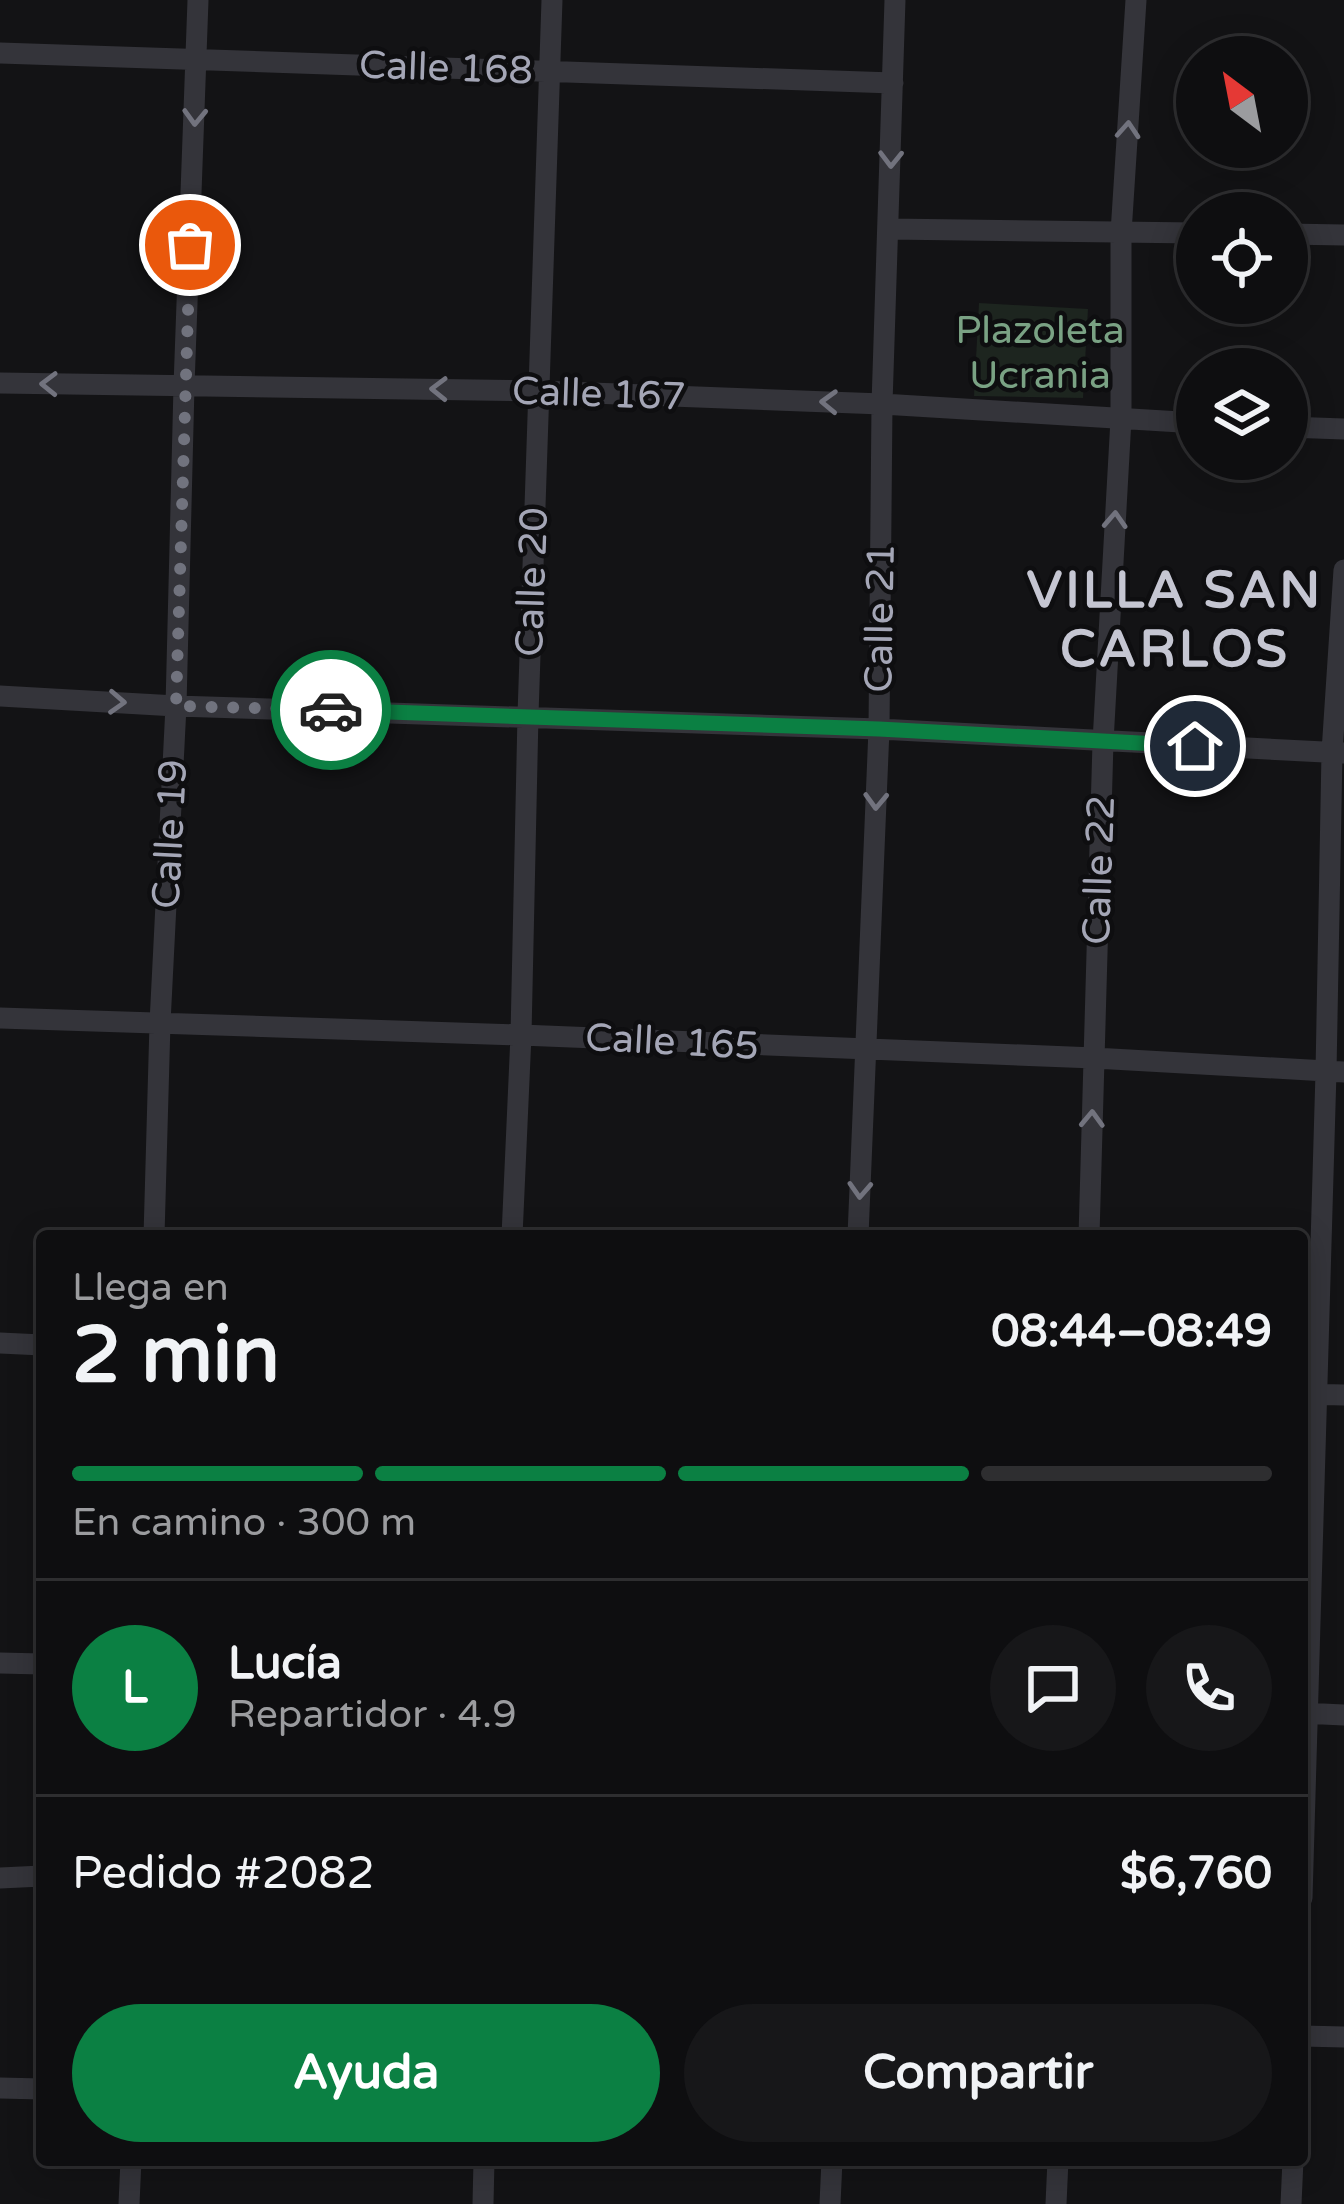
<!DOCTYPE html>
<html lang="es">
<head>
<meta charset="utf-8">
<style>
  body { margin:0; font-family:"Varela Round",sans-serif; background:#171719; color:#f1f3f6; height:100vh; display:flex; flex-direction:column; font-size:45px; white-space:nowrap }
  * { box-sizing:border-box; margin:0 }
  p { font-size:39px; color:#9b9c9f }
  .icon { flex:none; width:66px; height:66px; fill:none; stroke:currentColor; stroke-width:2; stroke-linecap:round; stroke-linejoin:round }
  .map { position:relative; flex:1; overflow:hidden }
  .side { position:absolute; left:36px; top:1230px; width:1272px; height:936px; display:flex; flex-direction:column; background:#0e0e10; border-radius:12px; box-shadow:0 6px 30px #0003,0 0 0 3px #2e2e30 }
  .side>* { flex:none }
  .needle { width:78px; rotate:328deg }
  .controls { position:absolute; left:1176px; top:36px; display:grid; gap:24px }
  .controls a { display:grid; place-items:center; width:132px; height:132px; border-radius:50%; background:#0e0e10; box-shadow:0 6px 30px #0003,0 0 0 3px #2e2e30; font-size:60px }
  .pin { position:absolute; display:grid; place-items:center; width:102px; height:102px; color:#fff; margin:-51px; border:6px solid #fff; border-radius:50%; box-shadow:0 3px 12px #0007 }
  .courier { position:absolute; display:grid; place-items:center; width:120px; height:120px; margin:-60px; border:9px solid #0b8043; border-radius:50%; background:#fff; color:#222; box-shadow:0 3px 15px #0007 }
  .headline em { font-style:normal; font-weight:700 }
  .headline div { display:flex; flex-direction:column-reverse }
  .headline { display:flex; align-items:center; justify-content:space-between; height:204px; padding:0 36px }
  h1 { font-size:78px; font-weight:700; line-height:90px }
  .bar { display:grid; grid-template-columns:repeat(4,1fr); gap:18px 12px; align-content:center; height:144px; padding:0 36px }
  .bar i { height:15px; border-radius:9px; background:#2e2e30 }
  .bar .current { background:#0b8043 }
  .bar p { grid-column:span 4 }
  .line { display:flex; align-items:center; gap:30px; padding:0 36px; border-top:3px solid #2e2e30 }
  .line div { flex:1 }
  .round { display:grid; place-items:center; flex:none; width:126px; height:126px; border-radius:63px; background:#171719 }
  .cta { display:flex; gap:24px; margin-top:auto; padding:24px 36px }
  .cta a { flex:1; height:138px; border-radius:72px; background:#0b8043; color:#fff; font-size:48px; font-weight:700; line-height:138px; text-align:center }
  .cta a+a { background:#171719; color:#f1f3f6 }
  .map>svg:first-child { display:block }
  .green { fill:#1d251f }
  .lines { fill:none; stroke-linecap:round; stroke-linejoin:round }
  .street { stroke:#34343a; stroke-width:21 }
  .oneway { stroke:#72737e }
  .done { stroke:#71737e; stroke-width:12; stroke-dasharray:0 21.6 }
  .route { stroke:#0b8043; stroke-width:15 }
  .labels { text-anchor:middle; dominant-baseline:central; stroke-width:9; stroke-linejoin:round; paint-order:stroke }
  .street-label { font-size:39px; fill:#a4a6b6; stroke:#0e0e10 }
  .park-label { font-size:39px; fill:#7aa284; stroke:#0e0e10 }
  .district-label { font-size:51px; font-weight:bold; letter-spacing:3px; fill:#c5c6d2; stroke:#0e0e10 }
</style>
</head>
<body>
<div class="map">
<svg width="1344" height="2204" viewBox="0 0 1344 2204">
  <rect width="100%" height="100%" fill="#131315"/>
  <path class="green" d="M 979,303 L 1088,309 L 1083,398 L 974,396 Z"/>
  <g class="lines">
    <path class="street" d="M 0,53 L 893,83
      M 890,229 L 1197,233
      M 1287,234 L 1344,235
      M 0,383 L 539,391 L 882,404 L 1197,423
      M 1287,427 L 1344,429
      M 0,696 L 176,706 L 879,729 L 1344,753
      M 0,1018 L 521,1035 L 1094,1058 L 1344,1072
      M 154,1236 L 160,1023 L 176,706 L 184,386 L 198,0
      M 512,1236 L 521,1035 L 528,715 L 552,0
      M 858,1236 L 879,729 L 882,404 L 895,0
      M 1089,1236 L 1103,742 L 1121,419 L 1121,233 L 1136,0
      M 0,1343 L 42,1345
      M 1302,1394 L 1344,1395
      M 0,1663 L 42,1664
      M 1302,1713 L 1344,1715
      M 0,1878 L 42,1876
      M 1302,1898 L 1326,1072 L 1332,752 L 1344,570
      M 1302,2036 L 1344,2037
      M 0,2088 L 42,2089
      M 129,2204 L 131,2160
      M 483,2204 L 484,2160
      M 830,2204 L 832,2160
      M 1056,2204 L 1058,2160
      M 1291,2204 L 1293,2160"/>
  </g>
  <defs><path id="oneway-chevron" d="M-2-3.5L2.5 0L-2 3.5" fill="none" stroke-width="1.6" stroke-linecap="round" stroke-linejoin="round" transform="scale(3)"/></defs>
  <g class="oneway">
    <use href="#oneway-chevron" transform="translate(195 117) rotate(92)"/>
    <use href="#oneway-chevron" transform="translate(1128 130) rotate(-86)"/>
    <use href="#oneway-chevron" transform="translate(891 159) rotate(91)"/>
    <use href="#oneway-chevron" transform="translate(49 384) rotate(-179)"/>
    <use href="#oneway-chevron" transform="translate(439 389) rotate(-179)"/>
    <use href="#oneway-chevron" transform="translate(829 402) rotate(-178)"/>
    <use href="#oneway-chevron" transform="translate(1115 520) rotate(-87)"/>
    <use href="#oneway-chevron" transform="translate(117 702) rotate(3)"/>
    <use href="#oneway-chevron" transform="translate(876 801) rotate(92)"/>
    <use href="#oneway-chevron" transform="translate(1092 1119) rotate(-88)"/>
    <use href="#oneway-chevron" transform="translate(860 1190) rotate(93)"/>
  </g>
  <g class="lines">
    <path class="done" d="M 190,245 L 176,706 L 331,710"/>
    <path class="route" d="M 331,710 L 879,729 L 1195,746"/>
  </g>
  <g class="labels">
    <g class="street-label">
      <text transform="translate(446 68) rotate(2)">Calle 168</text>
      <text transform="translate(599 394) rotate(2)">Calle 167</text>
      <text transform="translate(532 582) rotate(-88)">Calle 20</text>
      <text transform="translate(880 618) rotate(-89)">Calle 21</text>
      <text transform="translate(170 834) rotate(-87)">Calle 19</text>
      <text transform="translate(1099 870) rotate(-88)">Calle 22</text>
      <text transform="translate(672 1042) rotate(3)">Calle 165</text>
    </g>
    <g class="park-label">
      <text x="1040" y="330">Plazoleta<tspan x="1040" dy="45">Ucrania</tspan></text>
    </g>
    <g class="district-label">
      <text x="1175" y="591">VILLA SAN<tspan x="1175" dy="59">CARLOS</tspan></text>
    </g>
  </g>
</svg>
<div class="controls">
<a><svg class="needle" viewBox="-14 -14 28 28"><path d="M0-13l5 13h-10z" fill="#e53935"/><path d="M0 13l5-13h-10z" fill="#9b9c9f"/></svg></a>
<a><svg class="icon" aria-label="locate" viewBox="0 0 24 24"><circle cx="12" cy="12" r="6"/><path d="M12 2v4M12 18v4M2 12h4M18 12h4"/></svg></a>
<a><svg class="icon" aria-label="layers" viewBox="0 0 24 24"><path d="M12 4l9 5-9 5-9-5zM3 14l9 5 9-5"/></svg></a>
</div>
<div class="pin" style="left:190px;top:245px;background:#ea580c"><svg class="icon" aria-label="bag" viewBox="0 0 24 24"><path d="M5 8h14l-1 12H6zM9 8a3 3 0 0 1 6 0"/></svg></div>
<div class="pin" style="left:1195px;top:746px;background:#1f2937"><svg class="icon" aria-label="home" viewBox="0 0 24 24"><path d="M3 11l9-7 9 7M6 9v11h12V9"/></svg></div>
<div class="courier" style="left:331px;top:710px"><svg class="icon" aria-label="car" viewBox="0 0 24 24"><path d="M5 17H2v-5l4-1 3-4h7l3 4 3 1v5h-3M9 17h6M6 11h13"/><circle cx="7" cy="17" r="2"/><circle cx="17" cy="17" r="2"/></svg></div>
<section class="side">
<div class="headline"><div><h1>2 min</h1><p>Llega en</p></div><em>08:44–08:49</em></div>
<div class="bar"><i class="current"></i><i class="current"></i><i class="current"></i><i></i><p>En camino · 300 m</p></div>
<div class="line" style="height:216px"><b class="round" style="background:#0b8043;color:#fff">L</b><div><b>Lucía</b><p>Repartidor · 4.9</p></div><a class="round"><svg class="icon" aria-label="chat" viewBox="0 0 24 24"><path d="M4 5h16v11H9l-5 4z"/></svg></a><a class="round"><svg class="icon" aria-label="phone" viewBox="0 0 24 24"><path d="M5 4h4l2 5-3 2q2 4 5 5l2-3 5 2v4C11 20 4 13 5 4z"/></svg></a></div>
<div class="line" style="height:156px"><div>Pedido #2082</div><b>$6,760</b></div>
<div class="cta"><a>Ayuda</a><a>Compartir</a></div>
</section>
</div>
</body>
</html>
